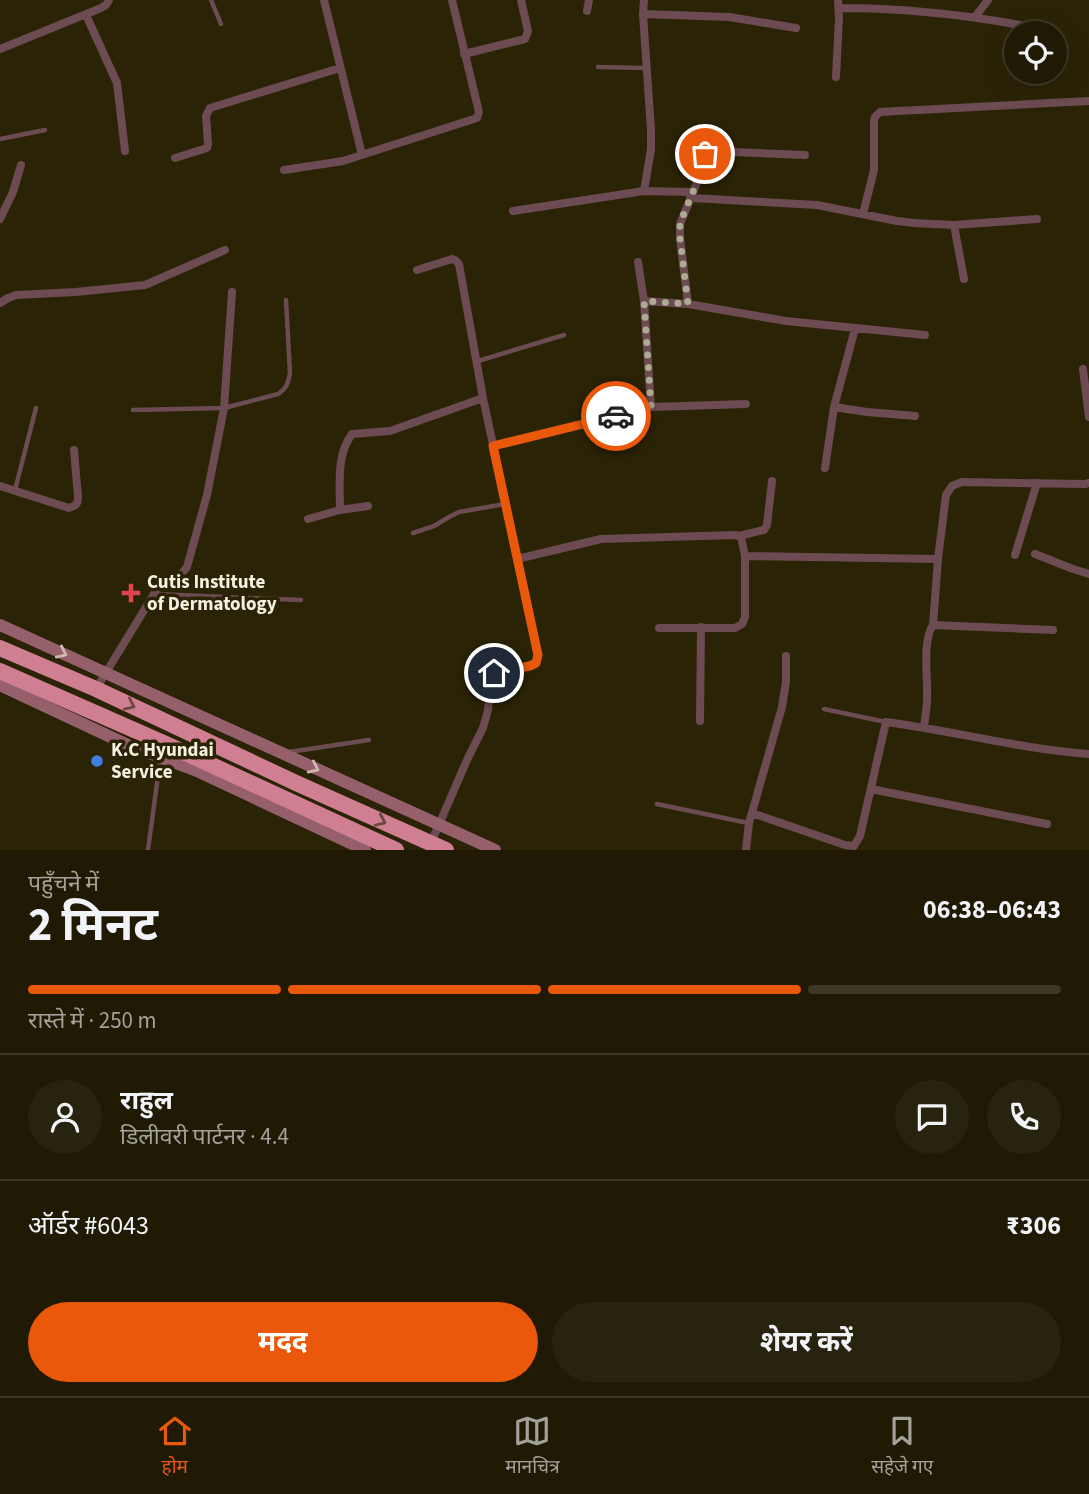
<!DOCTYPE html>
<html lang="hi">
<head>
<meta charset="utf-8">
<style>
  body { margin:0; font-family:"Source Sans 3","Noto Sans Devanagari",sans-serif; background:#28230e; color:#f1f3f6; height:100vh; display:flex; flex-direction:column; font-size:26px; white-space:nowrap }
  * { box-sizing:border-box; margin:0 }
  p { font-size:23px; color:#a2a19a }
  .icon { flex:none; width:38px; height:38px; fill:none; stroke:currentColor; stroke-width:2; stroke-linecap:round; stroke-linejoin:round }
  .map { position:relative; height:850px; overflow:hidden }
  .drawer { display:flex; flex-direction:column; background:#201a04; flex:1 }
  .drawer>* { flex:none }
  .fabs { position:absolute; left:1004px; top:21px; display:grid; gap:14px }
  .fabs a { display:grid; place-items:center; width:63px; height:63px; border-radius:50%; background:#201a04; box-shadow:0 7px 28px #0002,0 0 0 2px #3d3826; font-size:35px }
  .pin { position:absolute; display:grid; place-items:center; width:60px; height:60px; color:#fff; margin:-30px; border:4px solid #fff; border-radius:50%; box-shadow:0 2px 7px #0007 }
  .courier { position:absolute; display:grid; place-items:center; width:70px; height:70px; margin:-35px; border:5px solid #ea580c; border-radius:50%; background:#fff; color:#222; box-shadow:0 2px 9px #0007 }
  .head em { font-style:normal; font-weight:700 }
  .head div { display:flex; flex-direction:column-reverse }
  .head { display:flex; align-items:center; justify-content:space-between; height:119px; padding:0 28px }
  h1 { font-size:46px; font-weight:700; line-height:52px }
  .bar { display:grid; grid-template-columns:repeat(4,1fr); gap:10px 7px; align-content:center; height:84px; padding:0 28px }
  .bar i { height:9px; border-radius:5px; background:#3d3826 }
  .bar .selected { background:#ea580c }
  .bar p { grid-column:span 4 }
  .line { display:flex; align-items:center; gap:18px; padding:0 28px; border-top:2px solid #3d3826 }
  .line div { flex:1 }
  .round { display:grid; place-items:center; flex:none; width:74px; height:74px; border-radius:37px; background:#28230e }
  .cta { display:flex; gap:14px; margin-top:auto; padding:14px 28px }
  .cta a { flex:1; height:80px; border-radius:42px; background:#ea580c; color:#fff; font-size:28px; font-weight:700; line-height:80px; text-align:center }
  .cta a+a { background:#28230e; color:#f1f3f6 }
  .tabs { display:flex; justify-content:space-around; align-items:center; height:98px; border-top:2px solid #3d3826; background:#201a04; font-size:19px; color:#a2a19a }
  .tabs a { display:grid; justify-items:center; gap:4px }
  .tabs .selected { color:#ea580c }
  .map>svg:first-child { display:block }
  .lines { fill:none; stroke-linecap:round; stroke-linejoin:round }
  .lane { stroke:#6c4b52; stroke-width:4.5 }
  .street { stroke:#6c4b52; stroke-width:8 }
  .secondary { stroke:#95606c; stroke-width:12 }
  .highway { stroke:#d07f92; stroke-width:16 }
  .oneway { stroke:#cfb7b2 }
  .oneway2 { stroke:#6d483e }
  .done { stroke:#aea994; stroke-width:7; stroke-dasharray:0 12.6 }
  .route { stroke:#ea580c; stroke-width:9 }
  .health-dot { fill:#e0444e; stroke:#2b2306; stroke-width:2.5 }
  .shop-dot { fill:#3f7fe0; stroke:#2b2306; stroke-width:2.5 }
  .labels { text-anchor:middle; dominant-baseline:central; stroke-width:7; stroke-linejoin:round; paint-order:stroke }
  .poi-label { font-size:19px; font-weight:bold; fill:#f5f1e0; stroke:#2b2306; text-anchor:start }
</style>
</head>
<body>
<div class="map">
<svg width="1089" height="850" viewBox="0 0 1089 850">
  <rect width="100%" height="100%" fill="#2b2306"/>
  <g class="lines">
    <path class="lane" d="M 211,0 L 221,24
      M 598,67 L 646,68
      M 0,139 L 45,130
      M 478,361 L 564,335
      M 133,410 L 224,408 L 278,394 C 287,388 288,383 290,373 L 286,300
      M 15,490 L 36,408
      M 413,533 L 434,526 L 449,517 L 459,512 L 505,504
      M 155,594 L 301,600
      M 824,709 L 886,722
      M 289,752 L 369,740
      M 657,804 L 748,823
      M 148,850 L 160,761"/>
    <path class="street" d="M 324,0 L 362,155
      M 839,8 C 900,8 960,14 1020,25
      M 587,11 L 589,0
      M 643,14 L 729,17 L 796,28
      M 86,15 L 117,83 L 125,151
      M 975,17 L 988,0
      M 0,49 L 101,8 L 106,5 L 109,0
      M 464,54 L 525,39 L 528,31 L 521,0
      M 836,77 L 839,18 L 838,0
      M 175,158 L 207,148 L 208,144 L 206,116 L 210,108 L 340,68
      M 284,170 L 343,161 L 477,118 L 479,112 L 452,0
      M 644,191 L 651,149 L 651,130 L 643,14 L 644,0
      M 690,198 L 817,205 L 897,221 L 914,223 L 954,225 L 1037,219
      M 513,211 L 644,191 L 692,192
      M 863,214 L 874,170 L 874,121 L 875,117 L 880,112 L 1089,101
      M 0,219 L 13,192 L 21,165
      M 954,225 L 964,279
      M 638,262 L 644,301 L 651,407
      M 417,270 L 452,259 L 455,260 L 459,264 L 483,398 L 538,655 L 536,663 C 523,672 510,663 494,673 L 491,683 L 488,710 L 483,728 L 467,760 L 431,843
      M 644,301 L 688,304 L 786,321 L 925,335
      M 0,303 L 8,298 L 16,295 L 76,292 L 145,285 L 225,250
      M 688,304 L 680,238 L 680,224 L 700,175 L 706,153 L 710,151 L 805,155
      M 1083,369 L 1089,417
      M 834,407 L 867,412 L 915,416
      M 493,446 L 651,407 L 746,404
      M 825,468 L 834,407 L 855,329
      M 0,486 L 69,508 C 76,506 78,504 78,497 L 74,450
      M 340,510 C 340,485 336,455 352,434 L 390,431 L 483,398
      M 308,519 L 340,510 L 368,506
      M 739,536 L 764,530 L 767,525 L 772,481
      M 1035,554 L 1073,569 L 1089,574
      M 1015,555 L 1037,483
      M 745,556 L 938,559
      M 517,559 L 601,539 L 736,535 L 741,537 L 745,556 L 745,617 L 742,624 L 735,628 L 659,628
      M 933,625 L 938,559 L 946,495 L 952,486 L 962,482 L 1085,484 L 1089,483
      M 96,689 L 154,594 L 159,587 L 182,573 L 187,567 L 207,495 L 224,408 L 232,292
      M 700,721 L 701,627
      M 924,727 C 925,718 927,708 927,698 C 928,679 922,640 933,625 L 1053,630
      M 871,789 L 1047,824
      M 752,813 L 845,845 L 854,846 L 860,836 L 886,722 C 954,731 1021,749 1089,754
      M 746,850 L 749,823 L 782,707 L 786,682 L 786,656"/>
    <path class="secondary" d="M 0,625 L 495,850
      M 0,685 L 132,747 L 195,770 L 365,850"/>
    <path class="highway" d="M 0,648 L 96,689 L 296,783 L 446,850
      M 0,671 L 166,744 L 396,850"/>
  </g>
  <defs><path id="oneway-chevron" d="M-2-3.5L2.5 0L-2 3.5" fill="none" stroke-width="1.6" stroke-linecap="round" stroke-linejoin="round" transform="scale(1.75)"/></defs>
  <g class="oneway">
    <use href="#oneway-chevron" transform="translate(62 653) rotate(25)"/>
    <use href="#oneway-chevron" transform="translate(314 768) rotate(25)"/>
  </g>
  <g class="oneway2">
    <use href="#oneway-chevron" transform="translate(130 705) rotate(25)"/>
    <use href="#oneway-chevron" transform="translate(381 821) rotate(24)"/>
  </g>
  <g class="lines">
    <path class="done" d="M 616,416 L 651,407 L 644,301 L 688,304 L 680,238 L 680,223 L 700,175 L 705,154"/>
    <path class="route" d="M 494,673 C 509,663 523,672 536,663 L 538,655 L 493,446 L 616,416"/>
  </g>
  <path class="health-dot" d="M127.5 582.5h7v7h7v7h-7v7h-7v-7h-7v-7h7z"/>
  <circle class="shop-dot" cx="97" cy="761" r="7"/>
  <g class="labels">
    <g class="poi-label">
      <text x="147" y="582">Cutis Institute<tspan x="147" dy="22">of Dermatology</tspan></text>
      <text x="111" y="750">K.C Hyundai<tspan x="111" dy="22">Service</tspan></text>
    </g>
  </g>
</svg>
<div class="fabs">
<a><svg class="icon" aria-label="locate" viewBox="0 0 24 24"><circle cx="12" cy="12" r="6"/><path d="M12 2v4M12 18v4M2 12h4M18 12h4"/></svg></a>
</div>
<div class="pin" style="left:705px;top:154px;background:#ea580c"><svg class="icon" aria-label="bag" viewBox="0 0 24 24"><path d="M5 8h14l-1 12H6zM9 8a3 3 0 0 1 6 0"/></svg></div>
<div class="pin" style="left:494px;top:673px;background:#1f2937"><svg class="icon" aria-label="home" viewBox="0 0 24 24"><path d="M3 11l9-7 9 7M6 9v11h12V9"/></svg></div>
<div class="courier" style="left:616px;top:416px"><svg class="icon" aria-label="car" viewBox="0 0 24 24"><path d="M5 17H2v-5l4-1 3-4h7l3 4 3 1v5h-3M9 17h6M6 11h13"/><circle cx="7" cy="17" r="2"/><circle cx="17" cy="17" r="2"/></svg></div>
</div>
<section class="drawer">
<div class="head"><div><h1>2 मिनट</h1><p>पहुँचने में</p></div><em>06:38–06:43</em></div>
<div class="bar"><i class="selected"></i><i class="selected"></i><i class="selected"></i><i></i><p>रास्ते में · 250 m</p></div>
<div class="line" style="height:126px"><a class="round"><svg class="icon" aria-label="person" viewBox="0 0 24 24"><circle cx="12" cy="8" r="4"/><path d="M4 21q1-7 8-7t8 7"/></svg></a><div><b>राहुल</b><p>डिलीवरी पार्टनर · 4.4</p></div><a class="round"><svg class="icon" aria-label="chat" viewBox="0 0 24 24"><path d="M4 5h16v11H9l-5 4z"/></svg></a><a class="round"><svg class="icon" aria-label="phone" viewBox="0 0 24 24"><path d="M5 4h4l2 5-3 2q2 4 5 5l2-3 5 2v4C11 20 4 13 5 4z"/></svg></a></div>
<div class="line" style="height:91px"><div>ऑर्डर #6043</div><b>₹306</b></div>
<div class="cta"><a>मदद</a><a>शेयर करें</a></div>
</section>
<nav class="tabs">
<a class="selected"><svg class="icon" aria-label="home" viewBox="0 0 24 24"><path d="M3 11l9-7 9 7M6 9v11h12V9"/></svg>होम</a>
<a><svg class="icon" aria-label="map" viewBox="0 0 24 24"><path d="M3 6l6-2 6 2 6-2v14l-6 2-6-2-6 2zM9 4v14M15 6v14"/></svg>मानचित्र</a>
<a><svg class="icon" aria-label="saved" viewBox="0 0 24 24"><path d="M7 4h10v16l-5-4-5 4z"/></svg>सहेजे गए</a>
</nav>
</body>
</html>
